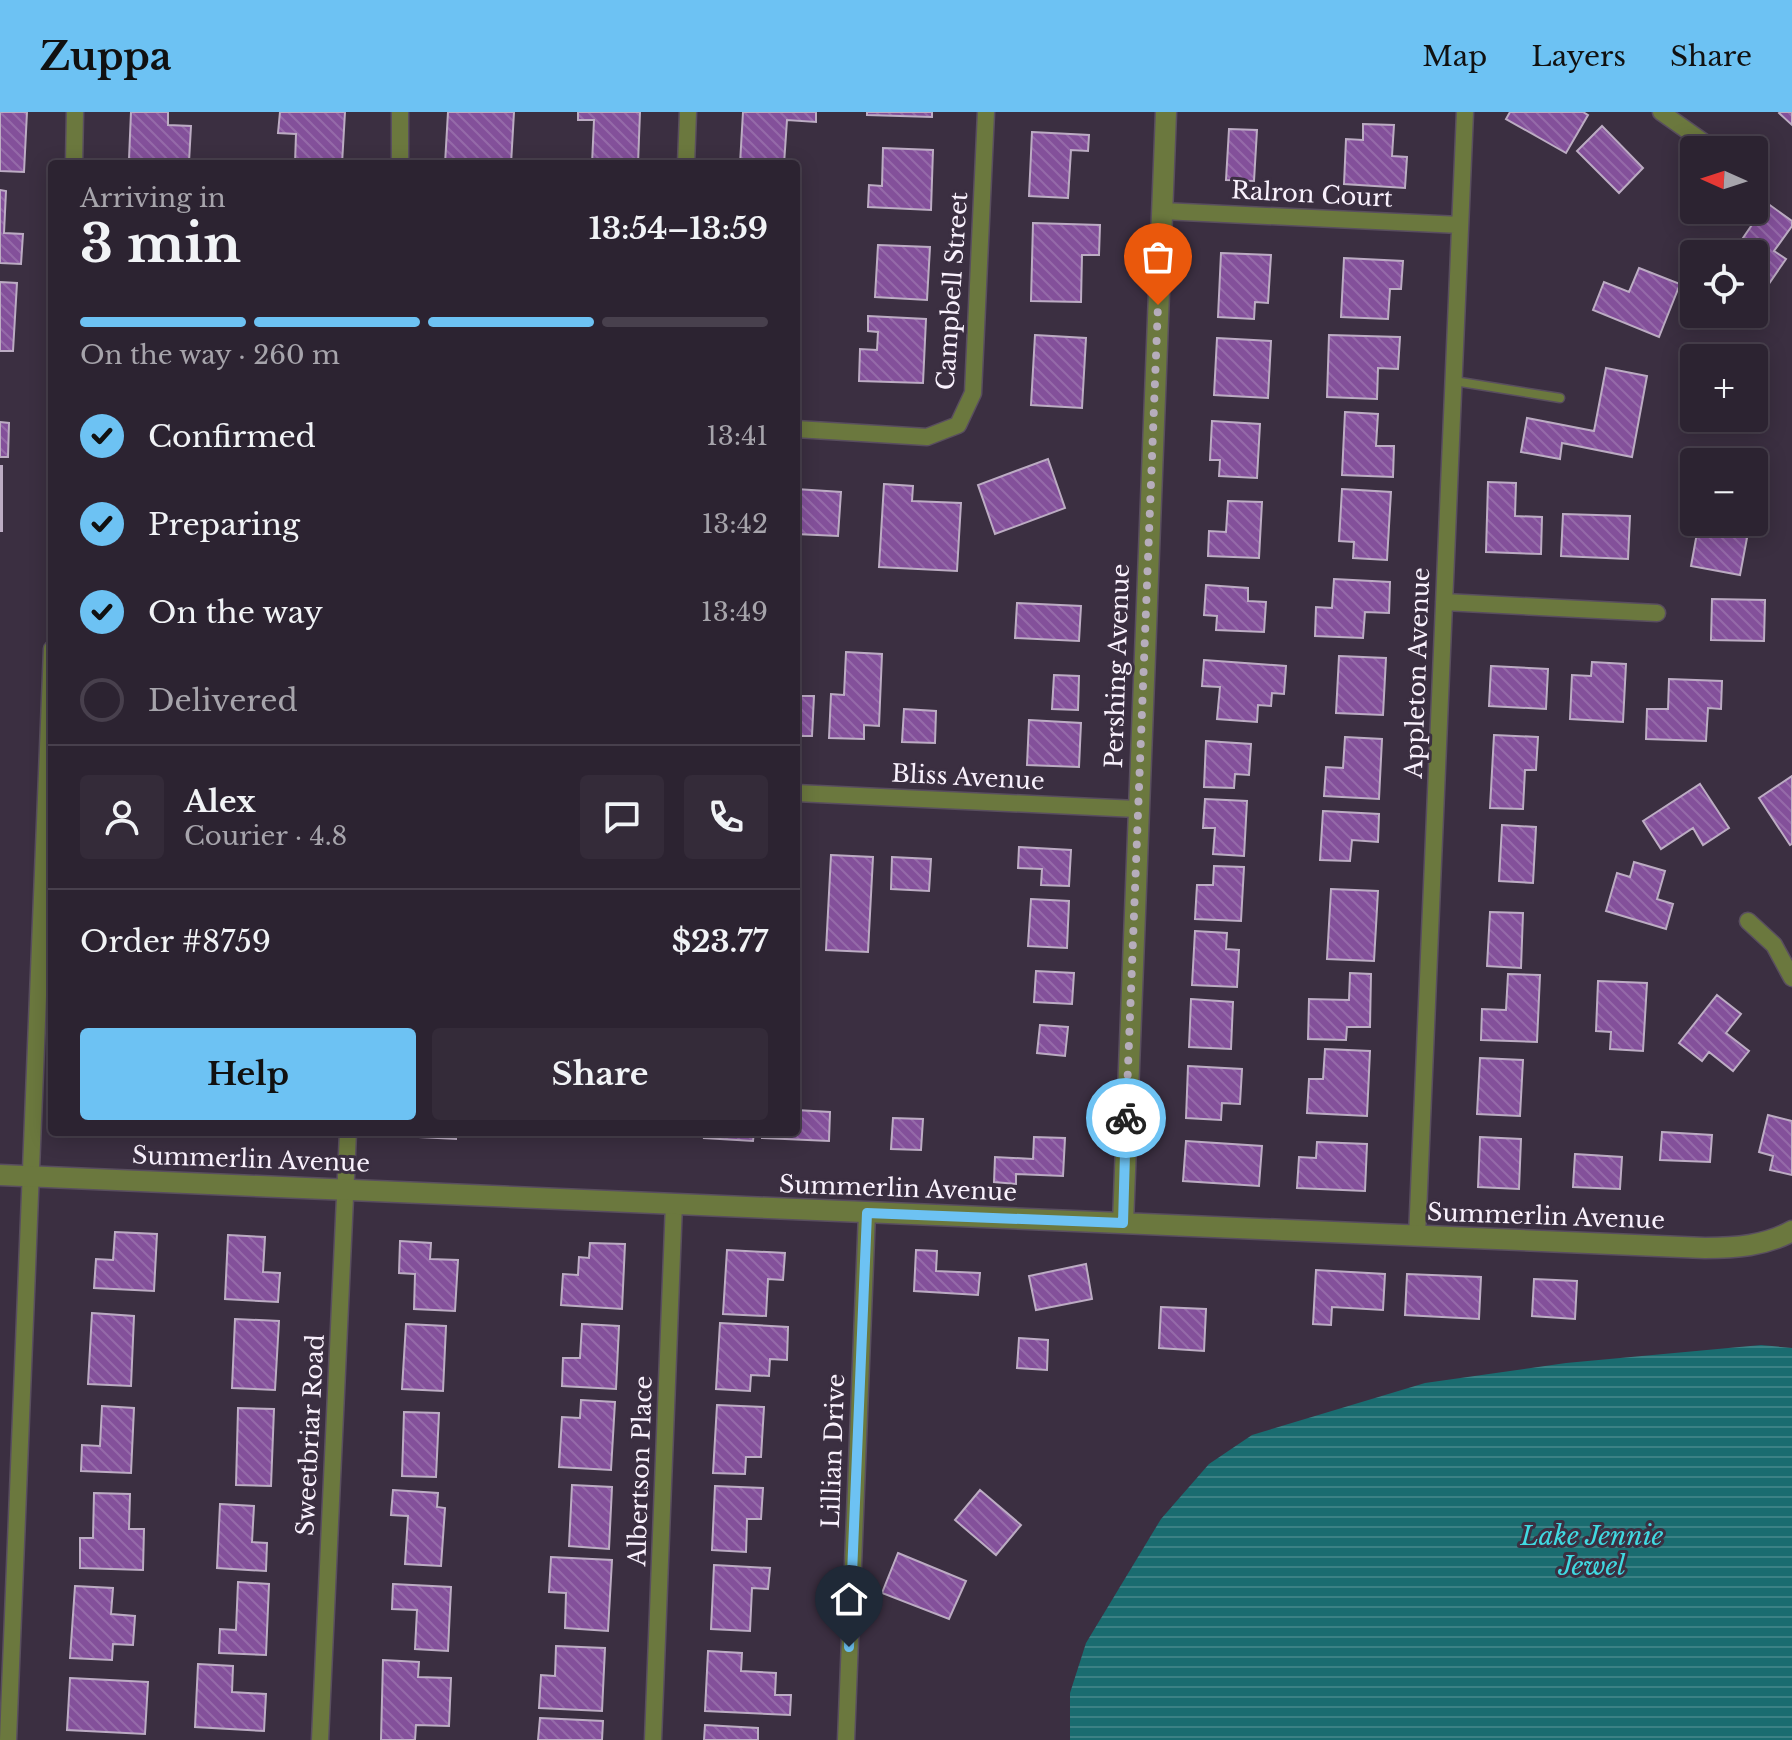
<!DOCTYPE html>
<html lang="en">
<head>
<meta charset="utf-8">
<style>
  body { margin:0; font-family:"Libre Baskerville",serif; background:#342b39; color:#f1f3f6; height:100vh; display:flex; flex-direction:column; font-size:30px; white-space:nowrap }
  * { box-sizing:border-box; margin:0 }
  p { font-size:26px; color:#a6a4ab }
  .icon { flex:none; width:44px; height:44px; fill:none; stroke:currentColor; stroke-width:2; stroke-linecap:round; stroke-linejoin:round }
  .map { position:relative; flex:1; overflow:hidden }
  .drawer { position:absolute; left:48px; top:48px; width:752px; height:976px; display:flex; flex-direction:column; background:#2c2331; border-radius:8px; box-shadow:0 4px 20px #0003,0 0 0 2px #48404d }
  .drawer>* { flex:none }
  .needle { width:52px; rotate:273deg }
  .fabs { position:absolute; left:1680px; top:24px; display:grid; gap:16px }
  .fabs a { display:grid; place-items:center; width:88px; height:88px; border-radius:8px; background:#2c2331; box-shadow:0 4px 20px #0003,0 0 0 2px #48404d; font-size:40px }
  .pin { position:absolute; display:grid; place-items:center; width:68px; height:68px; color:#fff; margin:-82px -34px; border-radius:50% 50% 50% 0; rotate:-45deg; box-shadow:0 0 8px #0007 }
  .pin .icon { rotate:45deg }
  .courier { position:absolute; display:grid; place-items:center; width:80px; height:80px; margin:-40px; border:6px solid #6dc2f3; border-radius:50%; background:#fff; color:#222; box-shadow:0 2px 10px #0007 }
  .head em { font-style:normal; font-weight:700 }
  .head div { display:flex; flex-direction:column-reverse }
  .head { display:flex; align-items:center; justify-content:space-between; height:136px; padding:0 32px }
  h1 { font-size:52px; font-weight:700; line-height:60px }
  .bar { display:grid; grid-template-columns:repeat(4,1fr); gap:12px 8px; align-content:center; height:96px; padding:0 32px }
  .bar i { height:10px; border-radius:6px; background:#48404d }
  .bar .selected { background:#6dc2f3 }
  .bar p { grid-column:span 4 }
  .line { display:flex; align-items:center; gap:20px; padding:0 32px; border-top:2px solid #48404d }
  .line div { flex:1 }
  .round { display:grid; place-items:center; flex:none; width:84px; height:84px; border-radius:8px; background:#342b39 }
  ol { padding:0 32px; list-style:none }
  li { display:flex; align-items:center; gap:24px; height:88px }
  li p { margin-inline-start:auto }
  li .icon { padding:8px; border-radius:50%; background:#6dc2f3; color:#111; stroke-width:4 }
  li:last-child { color:#a6a4ab }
  li i { width:44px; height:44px; border:4px solid #48404d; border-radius:50% }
  .action { display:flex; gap:16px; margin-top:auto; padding:16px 32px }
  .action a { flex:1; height:92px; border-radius:8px; background:#6dc2f3; color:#111; font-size:32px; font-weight:700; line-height:92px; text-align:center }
  .action a+a { background:#342b39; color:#f1f3f6 }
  header { display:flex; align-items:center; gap:48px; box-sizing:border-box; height:112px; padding:0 40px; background:#6dc2f3; color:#111 }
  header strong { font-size:38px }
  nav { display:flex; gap:44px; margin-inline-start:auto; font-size:28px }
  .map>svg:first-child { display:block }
  .water { fill:url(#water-rules) }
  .building { fill:url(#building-back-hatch); stroke:#bcacc3; stroke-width:2 }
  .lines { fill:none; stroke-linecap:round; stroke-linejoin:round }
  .service-casing { stroke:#594e5f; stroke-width:11 }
  .minor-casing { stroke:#594e5f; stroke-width:19 }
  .tertiary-casing { stroke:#594e5f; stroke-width:23 }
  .service { stroke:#6b783e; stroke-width:8 }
  .minor { stroke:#6b783e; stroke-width:16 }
  .tertiary { stroke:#6b783e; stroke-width:20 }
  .done { stroke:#b6adbb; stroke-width:8; stroke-dasharray:0 14.4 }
  .route { stroke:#6dc2f3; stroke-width:10 }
  .labels { text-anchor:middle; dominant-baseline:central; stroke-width:6; stroke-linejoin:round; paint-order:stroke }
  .street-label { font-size:24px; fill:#f9f1fd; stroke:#3b2f41 }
  .water-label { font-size:26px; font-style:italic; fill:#40d9e1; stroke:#3b2f41 }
</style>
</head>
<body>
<header>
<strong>Zuppa</strong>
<nav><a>Map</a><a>Layers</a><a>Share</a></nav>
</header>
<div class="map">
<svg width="1792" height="1628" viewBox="0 0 1792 1628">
  <defs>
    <pattern id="water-rules" width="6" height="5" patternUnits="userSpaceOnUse" patternTransform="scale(2)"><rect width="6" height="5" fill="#1a6c70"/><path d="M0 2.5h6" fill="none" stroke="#3c8185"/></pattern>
    <pattern id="building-back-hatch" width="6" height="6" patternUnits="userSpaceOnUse" patternTransform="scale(2)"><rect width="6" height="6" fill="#83509a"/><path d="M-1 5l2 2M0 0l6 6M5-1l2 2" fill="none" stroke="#956aa9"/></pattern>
  </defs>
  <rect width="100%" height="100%" fill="#3b2f41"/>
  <path class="water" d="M 1761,1233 L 1792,1236 L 1792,1628 L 1070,1628 L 1070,1581 L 1086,1531 L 1161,1407 L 1209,1352 L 1252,1323 L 1425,1271 L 1566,1251 Z"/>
  <path class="building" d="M 0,0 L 27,0 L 24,60 L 0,59 Z
    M 131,0 L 168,0 L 168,13 L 191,14 L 189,50 L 129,47 Z
    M 280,0 L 345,0 L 342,52 L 295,52 L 296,22 L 278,21 Z
    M 448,0 L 514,0 L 511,52 L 445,52 Z
    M 578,0 L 640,0 L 638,52 L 592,52 L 594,8 L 578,8 Z
    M 743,0 L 816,0 L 816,10 L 787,8 L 784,52 L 740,52 Z
    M 867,0 L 932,0 L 932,5 L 867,3 Z
    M 1510,0 L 1583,0 L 1588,3 L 1566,41 L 1506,7 Z
    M 1792,0 L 1792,13 L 1779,1 L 1780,0 Z
    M 1363,12 L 1394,13 L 1392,44 L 1407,45 L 1405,76 L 1344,72 L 1346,27 L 1363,28 Z
    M 1602,14 L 1643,56 L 1619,81 L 1577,39 Z
    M 1229,17 L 1257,18 L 1254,69 L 1226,68 Z
    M 1032,20 L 1089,23 L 1088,39 L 1071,38 L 1068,86 L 1029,84 Z
    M 883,36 L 933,38 L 931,98 L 868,95 L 869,73 L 882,74 Z
    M 0,78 L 6,79 L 4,121 L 23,122 L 21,152 L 0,151 Z
    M 1767,91 L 1792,109 L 1792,114 L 1774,139 L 1786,147 L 1766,176 L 1754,168 L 1754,142 L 1732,142 Z
    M 1033,111 L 1100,113 L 1099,143 L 1082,143 L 1081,190 L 1031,189 Z
    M 878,133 L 930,135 L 927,188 L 875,185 Z
    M 1221,141 L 1271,143 L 1268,191 L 1255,190 L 1254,207 L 1218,205 Z
    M 1344,146 L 1403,149 L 1401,177 L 1390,177 L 1388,207 L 1341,205 Z
    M 1639,156 L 1680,172 L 1659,225 L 1593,198 L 1604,170 L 1629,180 Z
    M 0,170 L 17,171 L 13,239 L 0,239 Z
    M 868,204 L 926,207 L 923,271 L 859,269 L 860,237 L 877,238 L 878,220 L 868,219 Z
    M 1035,223 L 1086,226 L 1082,296 L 1031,293 Z
    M 1329,223 L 1400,225 L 1398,257 L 1378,256 L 1377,287 L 1327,285 Z
    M 1217,226 L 1271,229 L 1268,286 L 1214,283 Z
    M 1606,256 L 1647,264 L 1632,345 L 1562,331 L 1560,347 L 1521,340 L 1527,306 L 1594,319 Z
    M 1345,300 L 1378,302 L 1376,334 L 1394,334 L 1393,365 L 1342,363 Z
    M 1212,309 L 1260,312 L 1257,366 L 1219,364 L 1220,348 L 1210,348 Z
    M 0,310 L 9,311 L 8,345 L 0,345 Z
    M 1048,347 L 1065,396 L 995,422 L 978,373 Z
    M 0,354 L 2,354 L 2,419 L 0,419 Z
    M 1488,370 L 1516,371 L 1515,404 L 1542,405 L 1541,442 L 1486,440 Z
    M 884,372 L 913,374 L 912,389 L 961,391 L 957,459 L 879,455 Z
    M 796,377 L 841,380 L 838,424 L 796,422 Z
    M 1342,377 L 1391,380 L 1387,448 L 1353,446 L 1354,430 L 1339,429 Z
    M 1228,389 L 1262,390 L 1259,446 L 1208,444 L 1209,419 L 1226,420 Z
    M 1563,402 L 1630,404 L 1628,447 L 1561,444 Z
    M 1699,410 L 1750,410 L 1740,463 L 1691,454 Z
    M 1334,467 L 1390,470 L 1389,501 L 1365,500 L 1363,526 L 1315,524 L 1316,495 L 1332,496 Z
    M 1206,473 L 1248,476 L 1248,489 L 1266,490 L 1264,520 L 1216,518 L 1217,504 L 1204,503 Z
    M 1712,487 L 1765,488 L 1764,529 L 1711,528 Z
    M 1017,491 L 1081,494 L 1079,529 L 1015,526 Z
    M 846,540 L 882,542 L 879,614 L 864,613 L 864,627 L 829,626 L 831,582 L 844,583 Z
    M 1339,544 L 1386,546 L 1383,603 L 1336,601 Z
    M 1204,548 L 1286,554 L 1284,582 L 1272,581 L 1271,594 L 1258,593 L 1257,610 L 1217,607 L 1220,575 L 1202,574 Z
    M 1592,550 L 1626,552 L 1623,610 L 1570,607 L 1572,563 L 1591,564 Z
    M 1491,554 L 1548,557 L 1546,597 L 1489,594 Z
    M 1054,563 L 1079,564 L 1078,598 L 1052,597 Z
    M 1669,567 L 1722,569 L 1721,597 L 1708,596 L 1706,629 L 1646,627 L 1647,597 L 1668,597 Z
    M 796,584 L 814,584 L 812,624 L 796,624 Z
    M 904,597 L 936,599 L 935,631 L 902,630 Z
    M 1029,608 L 1081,611 L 1079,655 L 1027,653 Z
    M 1494,623 L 1538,625 L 1536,658 L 1525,658 L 1523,697 L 1490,696 Z
    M 1345,625 L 1382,627 L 1379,687 L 1324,684 L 1326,655 L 1343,656 Z
    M 1206,629 L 1251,632 L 1249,663 L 1235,662 L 1234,676 L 1204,675 Z
    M 1792,664 L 1792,732 L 1790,733 L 1759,686 Z
    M 1700,672 L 1729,716 L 1703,733 L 1693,716 L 1661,737 L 1643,709 Z
    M 1205,687 L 1247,689 L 1244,744 L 1213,742 L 1215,716 L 1203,716 Z
    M 1323,699 L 1379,702 L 1378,730 L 1352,728 L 1350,749 L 1320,748 Z
    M 1502,713 L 1536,715 L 1533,771 L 1499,769 Z
    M 1019,735 L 1071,738 L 1069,774 L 1041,773 L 1042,757 L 1018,756 Z
    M 831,743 L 873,745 L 868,840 L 826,838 Z
    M 892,745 L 931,747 L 929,779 L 891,777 Z
    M 1634,750 L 1665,759 L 1657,787 L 1673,792 L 1666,817 L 1606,799 L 1617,761 L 1630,765 Z
    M 1214,754 L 1244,755 L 1241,809 L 1195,807 L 1197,773 L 1213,773 Z
    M 1331,777 L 1378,779 L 1374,849 L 1327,847 Z
    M 1031,787 L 1069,789 L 1067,836 L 1028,834 Z
    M 1490,800 L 1523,801 L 1521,856 L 1487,854 Z
    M 1195,819 L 1227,821 L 1226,837 L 1239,838 L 1237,875 L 1192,873 Z
    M 1036,859 L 1074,861 L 1072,892 L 1034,890 Z
    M 1350,861 L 1371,862 L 1370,915 L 1347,915 L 1346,928 L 1308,927 L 1309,887 L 1349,888 Z
    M 1508,862 L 1540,863 L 1537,930 L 1481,928 L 1482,897 L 1506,898 Z
    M 1598,869 L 1647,871 L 1643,939 L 1610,937 L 1611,920 L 1596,919 Z
    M 1717,883 L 1741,902 L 1726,921 L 1749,939 L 1733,959 L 1709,940 L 1702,949 L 1679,931 Z
    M 1191,887 L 1233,890 L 1231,937 L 1189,935 Z
    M 1040,913 L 1068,915 L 1065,944 L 1037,941 Z
    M 1325,937 L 1370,939 L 1367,1004 L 1307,1001 L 1309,967 L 1323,967 Z
    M 1480,946 L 1523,948 L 1520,1004 L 1477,1002 Z
    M 1188,954 L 1242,957 L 1240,992 L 1222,991 L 1221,1008 L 1186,1006 Z
    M 796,998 L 830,1000 L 829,1029 L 762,1026 L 762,1020 L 796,1020 Z
    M 1768,1003 L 1792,1009 L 1792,1063 L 1770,1058 L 1773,1044 L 1759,1040 Z
    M 893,1006 L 923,1007 L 921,1038 L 891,1037 Z
    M 400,1020 L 456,1020 L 456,1027 L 400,1024 Z
    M 536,1020 L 561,1020 L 561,1024 L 536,1022 Z
    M 592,1020 L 639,1020 L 639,1025 L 592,1023 Z
    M 650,1020 L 681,1020 L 681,1023 Z
    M 705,1020 L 754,1020 L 753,1029 L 704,1026 Z
    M 1662,1020 L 1712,1023 L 1710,1050 L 1660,1048 Z
    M 1034,1025 L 1065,1026 L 1063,1064 L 1016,1062 L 1016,1072 L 994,1070 L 995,1045 L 1033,1047 Z
    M 1480,1025 L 1521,1027 L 1519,1077 L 1478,1075 Z
    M 1186,1029 L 1262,1034 L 1259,1074 L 1183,1069 Z
    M 1317,1030 L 1367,1032 L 1365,1079 L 1297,1076 L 1299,1045 L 1316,1046 Z
    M 1575,1042 L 1622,1045 L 1620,1077 L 1573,1075 Z
    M 115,1120 L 157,1122 L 154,1179 L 94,1176 L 96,1147 L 113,1148 Z
    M 228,1123 L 265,1125 L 263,1160 L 280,1161 L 278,1190 L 225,1187 Z
    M 400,1129 L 431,1131 L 430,1147 L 458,1148 L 455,1199 L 414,1197 L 415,1162 L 399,1161 Z
    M 590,1131 L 625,1132 L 622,1197 L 561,1193 L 563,1162 L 578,1163 L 579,1145 L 589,1146 Z
    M 727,1138 L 785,1141 L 783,1168 L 768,1167 L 766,1204 L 723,1202 Z
    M 916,1138 L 937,1139 L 936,1159 L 980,1161 L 978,1183 L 914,1179 Z
    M 1086,1152 L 1092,1187 L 1036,1198 L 1029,1164 Z
    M 1316,1158 L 1385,1162 L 1383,1198 L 1332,1195 L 1331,1213 L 1313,1212 Z
    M 1407,1162 L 1481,1165 L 1479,1207 L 1405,1203 Z
    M 1534,1167 L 1577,1169 L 1575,1207 L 1532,1204 Z
    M 1161,1195 L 1206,1197 L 1204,1239 L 1159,1236 Z
    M 92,1201 L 134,1204 L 131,1274 L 88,1272 Z
    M 235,1207 L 279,1209 L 275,1278 L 232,1276 Z
    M 720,1211 L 788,1215 L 787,1248 L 770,1247 L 769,1264 L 751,1263 L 750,1279 L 716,1277 Z
    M 406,1212 L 446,1214 L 443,1279 L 402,1277 Z
    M 582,1212 L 619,1214 L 616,1277 L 562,1274 L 563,1246 L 580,1246 Z
    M 1019,1226 L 1048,1228 L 1047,1258 L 1017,1256 Z
    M 581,1288 L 615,1290 L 611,1358 L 559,1355 L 562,1305 L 580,1306 Z
    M 717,1293 L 764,1295 L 761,1345 L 746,1345 L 745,1362 L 713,1361 Z
    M 102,1294 L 134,1296 L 131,1361 L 81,1359 L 82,1333 L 100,1334 Z
    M 238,1296 L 274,1297 L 271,1374 L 236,1373 Z
    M 404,1300 L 439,1301 L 436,1365 L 402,1364 Z
    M 572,1373 L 612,1375 L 609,1437 L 569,1434 Z
    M 715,1374 L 763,1376 L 761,1407 L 747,1407 L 746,1440 L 712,1438 Z
    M 393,1378 L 438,1381 L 437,1395 L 445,1396 L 441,1454 L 405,1452 L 408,1404 L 391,1403 Z
    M 980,1378 L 1021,1413 L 996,1443 L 955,1408 Z
    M 94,1381 L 130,1382 L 129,1417 L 144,1417 L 143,1458 L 80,1456 L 80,1426 L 93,1426 Z
    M 220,1392 L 254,1394 L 252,1430 L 267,1431 L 266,1459 L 217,1456 Z
    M 898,1441 L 966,1469 L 949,1507 L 882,1481 Z
    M 551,1445 L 612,1448 L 608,1519 L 565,1516 L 566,1481 L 549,1480 Z
    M 714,1453 L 770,1456 L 768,1477 L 752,1476 L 750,1519 L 711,1517 Z
    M 238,1470 L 269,1472 L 266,1543 L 219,1541 L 220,1517 L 236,1518 Z
    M 393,1472 L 451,1475 L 448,1539 L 415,1537 L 417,1498 L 392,1497 Z
    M 75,1474 L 113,1476 L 111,1502 L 135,1504 L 133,1533 L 113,1532 L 112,1548 L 70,1546 Z
    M 556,1534 L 605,1536 L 602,1599 L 539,1596 L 541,1563 L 555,1564 Z
    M 708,1539 L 742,1541 L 741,1559 L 776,1561 L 775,1583 L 791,1583 L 790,1603 L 705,1599 Z
    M 383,1548 L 419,1550 L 418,1565 L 451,1566 L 449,1614 L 416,1613 L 415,1628 L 381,1628 Z
    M 198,1552 L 233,1554 L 232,1580 L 266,1582 L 264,1619 L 195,1615 Z
    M 70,1566 L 148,1570 L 145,1622 L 67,1618 Z
    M 540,1606 L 603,1609 L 602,1628 L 538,1628 Z
    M 705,1613 L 758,1616 L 758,1628 L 704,1628 Z"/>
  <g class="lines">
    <defs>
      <path id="service" d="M 1454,269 L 1560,286"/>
      <path id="minor" d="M 400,0 L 400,52
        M 1661,0 L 1715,38
        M 74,52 L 75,0
        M 686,52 L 688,0
        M 1162,99 L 1460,113
        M 796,317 L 927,325 L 958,313 L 973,281 L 986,0
        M 1444,490 L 1657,501
        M 796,681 L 1137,697
        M 1748,809 L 1774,833 L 1792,866
        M 1417,1125 L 1465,0
        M 8,1628 L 52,537
        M 320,1628 L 348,1020
        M 653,1628 L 674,1091
        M 846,1628 L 867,1101"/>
      <path id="tertiary" d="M 0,1063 L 1705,1136 C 1735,1136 1765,1134 1792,1119
        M 1123,1111 L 1166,0"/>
    </defs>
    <use href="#service" class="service-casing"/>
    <use href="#minor" class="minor-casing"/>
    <use href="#tertiary" class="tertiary-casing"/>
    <use href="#service" class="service"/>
    <use href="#minor" class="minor"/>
    <use href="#tertiary" class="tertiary"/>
  </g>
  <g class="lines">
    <path class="done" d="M 1126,1006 L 1158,193"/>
    <path class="route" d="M 849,1535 L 867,1101 L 1123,1111 L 1126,1006"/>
  </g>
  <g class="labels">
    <g class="street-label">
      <text transform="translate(1312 82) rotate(3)">Ralron Court</text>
      <text transform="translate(952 179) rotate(-86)">Campbell Street</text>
      <text transform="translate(1117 554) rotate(-88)">Pershing Avenue</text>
      <text transform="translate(1417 561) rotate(-88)">Appleton Avenue</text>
      <text transform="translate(968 665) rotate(3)">Bliss Avenue</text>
      <text transform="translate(251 1047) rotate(2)">Summerlin Avenue</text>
      <text transform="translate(898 1076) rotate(2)">Summerlin Avenue</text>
      <text transform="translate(1546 1104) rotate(2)">Summerlin Avenue</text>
      <text transform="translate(310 1323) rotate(-87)">Sweetbriar Road</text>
      <text transform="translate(833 1339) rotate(-88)">Lillian Drive</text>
      <text transform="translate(640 1359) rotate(-88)">Albertson Place</text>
    </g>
    <g class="water-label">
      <text x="1592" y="1424">Lake Jennie<tspan x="1592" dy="30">Jewel</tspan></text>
    </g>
  </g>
</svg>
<div class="fabs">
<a><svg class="needle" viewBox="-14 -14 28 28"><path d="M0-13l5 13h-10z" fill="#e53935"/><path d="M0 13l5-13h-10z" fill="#a6a4ab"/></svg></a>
<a><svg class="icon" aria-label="locate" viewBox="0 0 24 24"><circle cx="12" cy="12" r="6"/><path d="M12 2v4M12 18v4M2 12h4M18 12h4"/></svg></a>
<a>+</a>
<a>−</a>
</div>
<div class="pin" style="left:1158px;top:193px;background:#ea580c"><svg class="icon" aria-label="bag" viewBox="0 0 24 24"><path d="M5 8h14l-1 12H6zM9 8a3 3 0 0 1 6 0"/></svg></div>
<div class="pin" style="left:849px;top:1535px;background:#1f2937"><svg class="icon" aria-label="home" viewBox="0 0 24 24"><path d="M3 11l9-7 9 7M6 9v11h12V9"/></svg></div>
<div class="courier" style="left:1126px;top:1006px"><svg class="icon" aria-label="bike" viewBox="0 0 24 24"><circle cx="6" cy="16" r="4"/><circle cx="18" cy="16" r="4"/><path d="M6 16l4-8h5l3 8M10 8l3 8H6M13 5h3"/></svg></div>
<section class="drawer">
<div class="head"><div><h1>3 min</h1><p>Arriving in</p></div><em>13:54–13:59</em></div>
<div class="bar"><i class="selected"></i><i class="selected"></i><i class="selected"></i><i></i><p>On the way · 260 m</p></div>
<ol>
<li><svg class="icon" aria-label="check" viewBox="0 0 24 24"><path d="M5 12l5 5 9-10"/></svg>Confirmed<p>13:41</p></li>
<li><svg class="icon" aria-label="check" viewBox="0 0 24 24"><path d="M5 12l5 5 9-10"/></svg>Preparing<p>13:42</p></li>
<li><svg class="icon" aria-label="check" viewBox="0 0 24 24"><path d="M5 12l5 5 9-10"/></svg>On the way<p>13:49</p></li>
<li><i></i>Delivered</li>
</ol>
<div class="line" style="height:144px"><a class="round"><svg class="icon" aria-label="person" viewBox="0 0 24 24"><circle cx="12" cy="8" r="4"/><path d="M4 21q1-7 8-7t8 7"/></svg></a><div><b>Alex</b><p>Courier · 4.8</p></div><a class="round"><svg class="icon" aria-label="chat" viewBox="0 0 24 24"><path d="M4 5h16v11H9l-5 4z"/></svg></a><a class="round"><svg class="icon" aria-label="phone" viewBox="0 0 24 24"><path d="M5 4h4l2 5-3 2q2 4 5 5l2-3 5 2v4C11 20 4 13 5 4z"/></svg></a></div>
<div class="line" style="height:104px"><div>Order #8759</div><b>$23.77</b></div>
<div class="action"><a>Help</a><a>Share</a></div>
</section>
</div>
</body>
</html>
